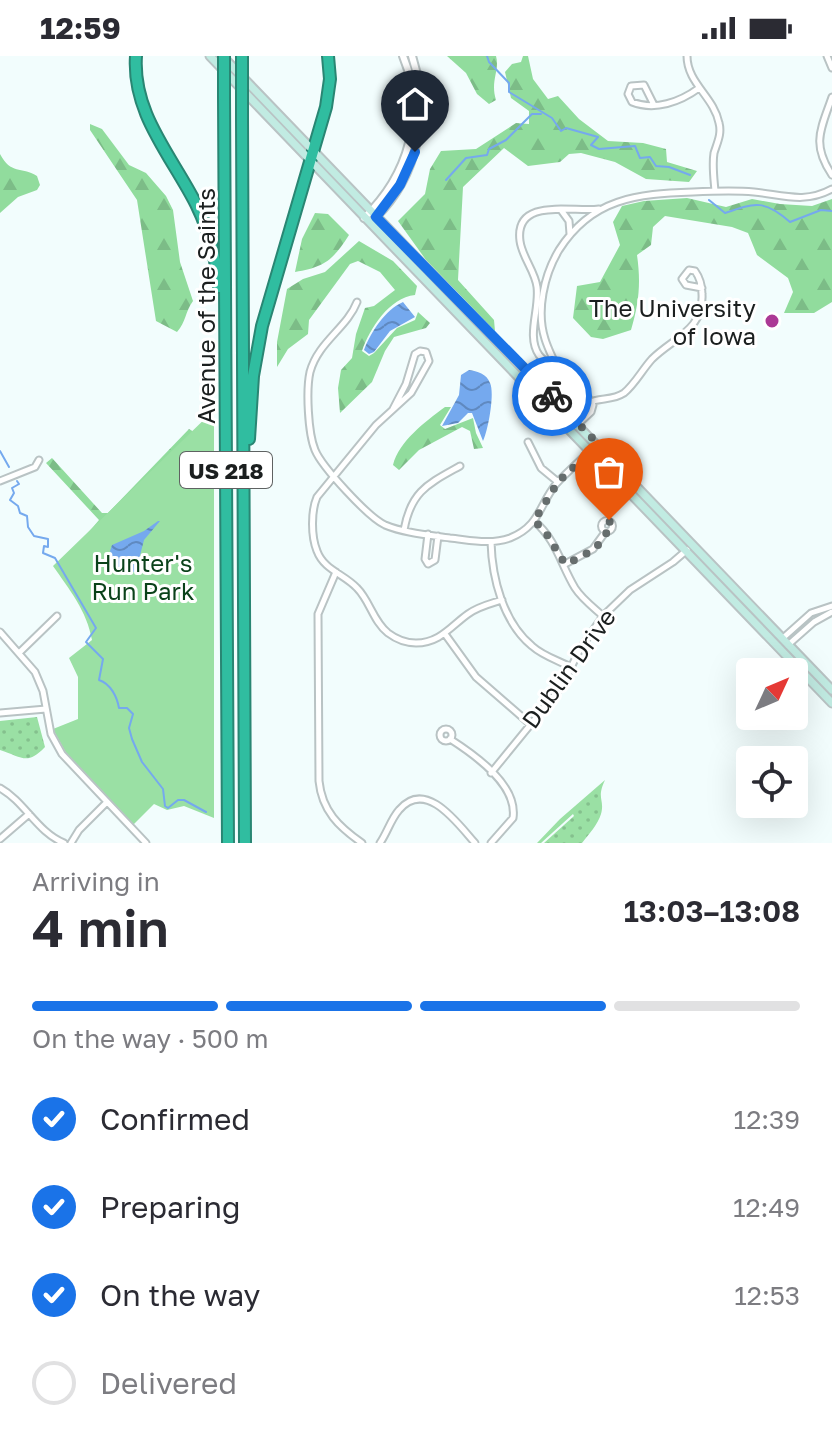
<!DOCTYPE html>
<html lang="en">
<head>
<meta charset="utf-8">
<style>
  body { margin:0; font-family:"Golos Text",sans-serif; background:#f7f7f7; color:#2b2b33; height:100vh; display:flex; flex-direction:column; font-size:30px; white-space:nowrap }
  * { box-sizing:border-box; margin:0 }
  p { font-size:26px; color:#7c7c81 }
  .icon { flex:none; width:44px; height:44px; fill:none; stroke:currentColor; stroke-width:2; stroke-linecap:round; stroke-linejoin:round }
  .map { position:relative; height:787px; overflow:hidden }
  .details { display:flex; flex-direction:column; background:#fff; flex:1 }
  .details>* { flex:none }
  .needle { width:52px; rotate:46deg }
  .buttons { position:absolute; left:736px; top:602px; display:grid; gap:16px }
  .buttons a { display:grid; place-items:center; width:72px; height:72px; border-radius:8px; background:#fff; box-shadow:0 8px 32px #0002; font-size:40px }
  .pin { position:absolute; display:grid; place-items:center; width:68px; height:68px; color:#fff; margin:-82px -34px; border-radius:50% 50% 50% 0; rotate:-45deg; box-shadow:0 0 8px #0007 }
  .pin .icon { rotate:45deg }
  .courier { position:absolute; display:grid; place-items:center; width:80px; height:80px; margin:-40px; border:6px solid #1a73e8; border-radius:50%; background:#fff; color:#222; box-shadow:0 2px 10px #0007 }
  .summary em { font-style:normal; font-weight:600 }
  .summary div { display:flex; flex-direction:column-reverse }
  .summary { display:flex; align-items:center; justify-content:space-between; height:136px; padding:0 32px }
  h1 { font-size:52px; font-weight:600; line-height:60px }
  .bar { display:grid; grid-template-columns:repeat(4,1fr); gap:12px 8px; align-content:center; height:96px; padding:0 32px }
  .bar i { height:10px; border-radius:6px; background:#e1e1e2 }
  .bar .current { background:#1a73e8 }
  .bar p { grid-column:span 4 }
  ol { padding:0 32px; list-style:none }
  li { display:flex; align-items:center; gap:24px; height:88px }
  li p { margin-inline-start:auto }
  li .icon { padding:8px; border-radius:50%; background:#1a73e8; color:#fff; stroke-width:4 }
  li:last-child { color:#7c7c81 }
  li i { width:44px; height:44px; border:4px solid #e1e1e2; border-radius:50% }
  .status { display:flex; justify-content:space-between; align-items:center; height:56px; padding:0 40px; background:#fff; direction:ltr }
  .status svg { height:22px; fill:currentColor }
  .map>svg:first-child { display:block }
  .grass { fill:url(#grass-dots) }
  .forest { fill:url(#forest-firs) }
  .park { fill:#9ae0a4 }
  .water { fill:url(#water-waves) }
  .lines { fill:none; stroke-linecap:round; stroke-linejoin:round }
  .stream { stroke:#75a9ee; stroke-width:2 }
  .minor-casing { stroke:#b9c3c4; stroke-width:9 }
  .tertiary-casing { stroke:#b9c3c4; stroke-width:10 }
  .secondary-casing { stroke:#b9c3c4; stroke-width:11 }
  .motorway-casing { stroke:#298673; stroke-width:14 }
  .minor { stroke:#fff; stroke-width:5 }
  .tertiary { stroke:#fff; stroke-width:6 }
  .secondary { stroke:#c1ebe2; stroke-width:7 }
  .motorway { stroke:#30bda0; stroke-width:10 }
  .motorway-bridge-casing { stroke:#298673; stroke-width:14; stroke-linecap:butt }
  .motorway-bridge { stroke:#30bda0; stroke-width:10 }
  .done { stroke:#666d6d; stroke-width:8; stroke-dasharray:0 14.4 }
  .route { stroke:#1a73e8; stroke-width:10 }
  .poi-dot { fill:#ab3995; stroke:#fff; stroke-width:3 }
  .labels { text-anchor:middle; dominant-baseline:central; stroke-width:6; stroke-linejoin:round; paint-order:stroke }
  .shield { fill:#fff; stroke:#5f6262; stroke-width:2 }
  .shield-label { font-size:22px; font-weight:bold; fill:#1b1f1f }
  .street-label { font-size:24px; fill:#1b1f1f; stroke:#fff }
  .poi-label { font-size:24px; fill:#1b1f1f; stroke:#fff; text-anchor:end }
  .park-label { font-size:24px; fill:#0a421a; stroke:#fff }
</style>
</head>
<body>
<div class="status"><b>12:59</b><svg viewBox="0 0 49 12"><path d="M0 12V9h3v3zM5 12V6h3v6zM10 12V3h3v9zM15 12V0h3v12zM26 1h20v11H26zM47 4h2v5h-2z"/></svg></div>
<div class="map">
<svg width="832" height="787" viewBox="0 0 832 787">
  <defs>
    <pattern id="grass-dots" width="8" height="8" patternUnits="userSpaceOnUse" patternTransform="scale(2)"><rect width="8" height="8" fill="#9ae0a4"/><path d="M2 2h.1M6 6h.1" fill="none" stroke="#84c08d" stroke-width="1.8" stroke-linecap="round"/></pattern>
    <pattern id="forest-firs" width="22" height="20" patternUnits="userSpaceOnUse" patternTransform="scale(2)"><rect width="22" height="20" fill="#91dc9d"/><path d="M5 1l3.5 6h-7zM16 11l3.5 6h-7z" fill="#7cbc87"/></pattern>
    <pattern id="water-waves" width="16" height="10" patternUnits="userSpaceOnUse" patternTransform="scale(2)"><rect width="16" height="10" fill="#75a9ee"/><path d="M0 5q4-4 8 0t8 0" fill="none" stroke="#5f89c0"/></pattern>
  </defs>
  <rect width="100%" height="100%" fill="#f2fdfd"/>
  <path class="grass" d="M 37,661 L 45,691 C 27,710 22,701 0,694 L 0,665 Z
    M 605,724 C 596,743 605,743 601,758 C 598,768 589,778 582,787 L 544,787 L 574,760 L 573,758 L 541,787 L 537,787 L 560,763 Z"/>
  <path class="forest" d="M 447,0 L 496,0 C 500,15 490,25 496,44 L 489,48 L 477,38 L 466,17 Z
    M 523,0 L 528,0 L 533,23 L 548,43 L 558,40 L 579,63 L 608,85 L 643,87 L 666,93 L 667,106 L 697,115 L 689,126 L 646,123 L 615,106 L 581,97 L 569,98 L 560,106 L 528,110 L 504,92 L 463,131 L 458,224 L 494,264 L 495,275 L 426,204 L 398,165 L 425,138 L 430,113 L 441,95 L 476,93 L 516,67 L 529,68 L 529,55 L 511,42 L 505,16 L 512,8 L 521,6 Z
    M 90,68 L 102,73 L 129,109 L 146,117 L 166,140 L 173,154 L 180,206 L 193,245 C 185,256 186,266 177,276 L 156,265 L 137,144 L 90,74 Z
    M 0,98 C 11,119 21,110 37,120 L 40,129 L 37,134 L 18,141 L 0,157 Z
    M 687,142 L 726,151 L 752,143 L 780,148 L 812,150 L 832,143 L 832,246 L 814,257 L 784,257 L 793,236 L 788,222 L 757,199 L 748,177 L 732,171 L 665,160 L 653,171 L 651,189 L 637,199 C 641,227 639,247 631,274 L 603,283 L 591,281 L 573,262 L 577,230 L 600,226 L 620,189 L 613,166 L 622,150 L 644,145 Z
    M 315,157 L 328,158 L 349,179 C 333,204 325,211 295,216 L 302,183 Z
    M 359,185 L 393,205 L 417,230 L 415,239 C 389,242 370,272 362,295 L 369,300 L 374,297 L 397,272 L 415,264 L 418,256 L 430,267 L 426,272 L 394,281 L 385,295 L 372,326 L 340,357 L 338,332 L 341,314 L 352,302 L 356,278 L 365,252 L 374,250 L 395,234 L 380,216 L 358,205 L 350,208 L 309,264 L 308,278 L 288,293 L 277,311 L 277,286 L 287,233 L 303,223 L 325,216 Z
    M 445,351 L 451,351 L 440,369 L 445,373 L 473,362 L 476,377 L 483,392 L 474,393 L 470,375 L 462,371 L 419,394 L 399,414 L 393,409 C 399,385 425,366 445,351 Z
    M 189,373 L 194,376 L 194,384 L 190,393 L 87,490 L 92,504 L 120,548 L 126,593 L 118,589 L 109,562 L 97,542 L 92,515 L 76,491 L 99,464 L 46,407 L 52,402 L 102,457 L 108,457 Z"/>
  <path class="park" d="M 214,354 L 214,762 L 184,750 L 167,754 L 154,748 L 133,769 L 67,699 L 53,673 L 78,663 L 78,621 L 69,602 L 92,584 C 87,555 69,533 53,510 Z"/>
  <path class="water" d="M 403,246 L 415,261 L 390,275 L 374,296 L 369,298 L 364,294 C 371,276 385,254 403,246 Z
    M 469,314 C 477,315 487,318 490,327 C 495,337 488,375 483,385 L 472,357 L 468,357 L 458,367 L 442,370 L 459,339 L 461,319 Z
    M 158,465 L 160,465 L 144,484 L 136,515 L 131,517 L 117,511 L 110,495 L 112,489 L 144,475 Z"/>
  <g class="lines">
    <path class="stream" d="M 487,0 L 489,6 L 509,27 L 509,36 L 552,62 L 561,75 L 566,72 L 598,81 L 591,89 L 599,93 L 635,90 L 640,102 L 650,101 L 656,110 L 669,111 L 690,119
      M 446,124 L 466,102 L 487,99 L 489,93 L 506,84 L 532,58 L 541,58
      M 709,144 L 725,157 C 756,146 765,144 790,166 L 821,154 L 832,155
      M 0,395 L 9,411
      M 17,425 L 19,428 L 12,432 L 14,437 L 10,444 L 18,450 L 20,457 L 27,460 L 28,471 L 34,480 L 48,483 L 48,491 L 44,490 L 43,497 L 55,502 L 96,572 L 86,586 L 103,603 L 99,624 C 111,628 117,641 119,652 L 127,652 L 133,658 L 129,672 L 132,683 L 142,706 L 163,733 L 165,750 L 168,752 L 178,744 L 184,744 L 206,756"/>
    <defs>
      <path id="minor" d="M 687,0 C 687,27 714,41 719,67 C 722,78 717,87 714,97 C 712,109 714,123 715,135
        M 827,0 L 832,12
        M 832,41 C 821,73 811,88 832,119
        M 654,49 L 644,29 L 631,30 L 628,38 L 632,46 C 655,55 680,46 699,32
        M 561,154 L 569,165 L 570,178
        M 357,246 C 347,272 318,286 310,316 C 306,334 308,377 315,394 C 322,411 368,461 385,469 C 404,477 429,479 450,482 C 470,484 490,489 510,482 C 540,470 539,449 556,428 C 567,416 580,405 591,394
        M 557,312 C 553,302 548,293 545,283 C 536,255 544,219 559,194 C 592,142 637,138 693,136 C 713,135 734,134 754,136 C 783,139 805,148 832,133
        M 393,353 L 406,328 L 415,298 L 420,295 L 426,296 L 429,305 L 411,337 L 376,369 L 317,441 C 311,455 311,480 317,495 C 324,514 344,518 357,532 C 370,545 373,565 388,577 C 396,583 406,587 416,587 C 440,587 451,570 468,558 C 479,550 490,548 502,544
        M 564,367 C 571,360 579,350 588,347 C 600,341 612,345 624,337 C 635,328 642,314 652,303 C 673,282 704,274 702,238 C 702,229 700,222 695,215 L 689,214 L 682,223 L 686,229 L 702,232
        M 576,370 L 591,356 L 593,349 C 585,335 572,322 559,313 C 552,308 545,307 539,299 C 526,280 540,253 537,231 C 535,215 522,201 520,185 C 514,140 575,157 599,153
        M 528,386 L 541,412 L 558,426
        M 0,425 L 35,411 L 39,404
        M601.5 470a5.5 5.5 0 1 1 11 0a5.5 5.5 0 1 1-11 0Z
        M 534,465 C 556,483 561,509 575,532 C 582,543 593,551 603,560
        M 404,474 C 411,435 428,428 460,410
        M 428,478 L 425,503 L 428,508 L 435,504 L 438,480
        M 491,486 C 492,522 503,566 532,590 C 543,600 557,604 571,611
        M 565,508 L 593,493 L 606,475
        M 336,516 L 318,558 L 319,725 C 322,755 339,771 362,787
        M 0,576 L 35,616 L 43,635 L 51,678 L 62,698 L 146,787
        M 445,578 L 476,621 L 529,667
        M 783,582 L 811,557 L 832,550
        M 788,589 L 814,566 L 832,556
        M 20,596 L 57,560
        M 0,657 L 46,653
        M440 679a6 6 0 1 1 12 0a6 6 0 1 1-12 0Z
        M 450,683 C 475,699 518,729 513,762 L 491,787
        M 491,717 L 562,630 L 580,593 L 603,560 L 630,534 L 673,506 L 687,494
        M 0,732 C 25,746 37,776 64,787
        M 0,783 L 29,758
        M 71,787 L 79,774 L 107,746
        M 380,787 C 387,777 391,763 399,754 C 426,722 458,768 475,787"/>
      <path id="tertiary" d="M 364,162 C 408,120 427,58 403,0
        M 375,162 C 419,119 430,57 412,0"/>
      <path id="secondary" d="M 210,0 L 832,647
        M 224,2 L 832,634"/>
      <path id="motorway" d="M 136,0 C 132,57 171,99 196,148 C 209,174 216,202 219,231
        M 224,40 L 228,787
        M 242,61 L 245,787
        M 249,383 L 253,320 L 262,270 L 326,51 L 330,23 L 328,0"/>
    </defs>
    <use href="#minor" class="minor-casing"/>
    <use href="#tertiary" class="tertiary-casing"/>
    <use href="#secondary" class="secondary-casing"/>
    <use href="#motorway" class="motorway-casing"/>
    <use href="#minor" class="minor"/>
    <use href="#tertiary" class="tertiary"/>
    <use href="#secondary" class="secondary"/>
    <use href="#motorway" class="motorway"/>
    <defs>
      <path id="motorway-bridge" d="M 224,0 L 224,40
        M 242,0 L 242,61"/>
    </defs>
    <use href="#motorway-bridge" class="motorway-bridge-casing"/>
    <use href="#motorway-bridge" class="motorway-bridge"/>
  </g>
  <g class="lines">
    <path class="done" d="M 552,340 L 598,388 L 558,426 L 534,465 L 544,474 L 565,508 C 578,503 590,497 600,487 C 605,481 605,476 612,472 L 609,464"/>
    <path class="route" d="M 415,96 L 400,129 L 376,161 L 552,340"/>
  </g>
  <circle class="poi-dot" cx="772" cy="265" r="8"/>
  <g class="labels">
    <rect class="shield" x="180" y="396" width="92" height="36" rx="6"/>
    <g class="shield-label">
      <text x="226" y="414">US 218</text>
    </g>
    <g class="street-label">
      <text transform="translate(205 250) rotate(-90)">Avenue of the Saints</text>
      <text transform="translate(568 612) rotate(-54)">Dublin Drive</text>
    </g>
    <g class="poi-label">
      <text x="756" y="251">The University<tspan x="756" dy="28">of Iowa</tspan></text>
    </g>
    <g class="park-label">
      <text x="143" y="506">Hunter's<tspan x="143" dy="28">Run Park</tspan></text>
    </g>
  </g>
</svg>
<div class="buttons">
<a><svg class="needle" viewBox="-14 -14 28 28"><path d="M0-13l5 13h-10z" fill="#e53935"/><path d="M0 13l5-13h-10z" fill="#7c7c81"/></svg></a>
<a><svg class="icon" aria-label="locate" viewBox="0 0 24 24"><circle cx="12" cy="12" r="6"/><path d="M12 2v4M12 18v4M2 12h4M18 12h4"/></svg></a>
</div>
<div class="pin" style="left:609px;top:464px;background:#ea580c"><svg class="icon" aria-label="bag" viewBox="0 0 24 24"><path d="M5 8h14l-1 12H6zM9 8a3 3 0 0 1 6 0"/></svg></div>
<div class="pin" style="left:415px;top:96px;background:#1f2937"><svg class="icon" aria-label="home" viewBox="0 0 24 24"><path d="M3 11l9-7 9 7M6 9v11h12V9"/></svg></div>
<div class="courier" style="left:552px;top:340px"><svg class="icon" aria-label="bike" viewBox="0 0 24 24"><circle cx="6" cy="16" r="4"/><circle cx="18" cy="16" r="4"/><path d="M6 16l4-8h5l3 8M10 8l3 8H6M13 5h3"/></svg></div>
</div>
<section class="details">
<div class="summary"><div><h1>4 min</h1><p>Arriving in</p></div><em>13:03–13:08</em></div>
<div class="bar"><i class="current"></i><i class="current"></i><i class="current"></i><i></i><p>On the way · 500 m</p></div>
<ol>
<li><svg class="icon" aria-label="check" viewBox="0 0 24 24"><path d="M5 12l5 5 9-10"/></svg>Confirmed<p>12:39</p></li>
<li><svg class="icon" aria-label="check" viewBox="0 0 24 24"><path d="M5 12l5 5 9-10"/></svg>Preparing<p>12:49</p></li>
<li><svg class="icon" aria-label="check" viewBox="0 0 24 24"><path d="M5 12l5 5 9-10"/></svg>On the way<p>12:53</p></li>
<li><i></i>Delivered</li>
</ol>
</section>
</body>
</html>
